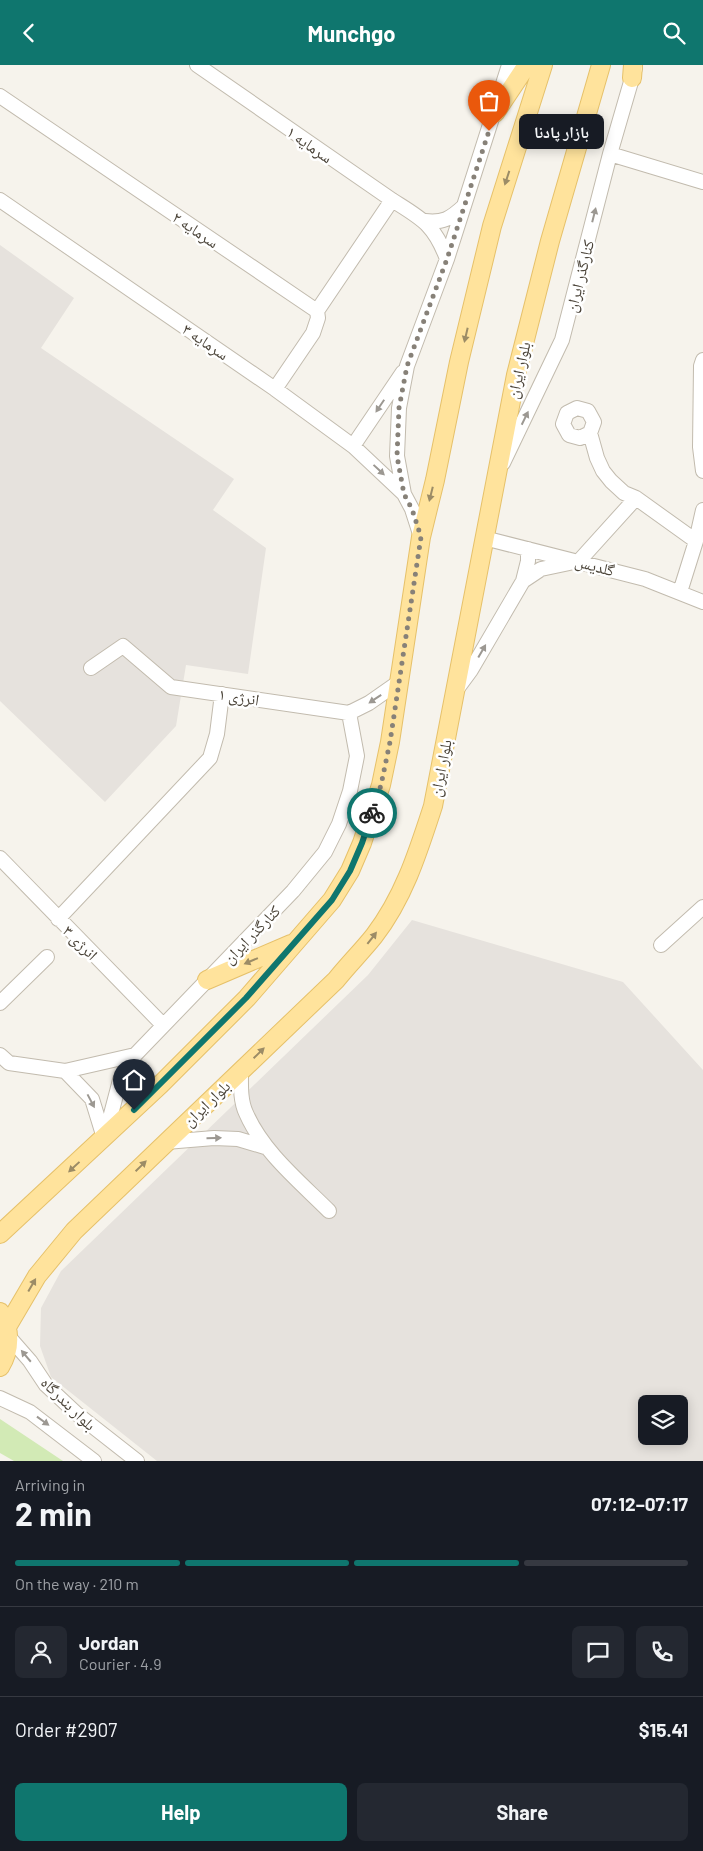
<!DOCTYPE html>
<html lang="en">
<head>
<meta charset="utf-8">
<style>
  body { margin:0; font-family:Barlow,"Noto Naskh Arabic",sans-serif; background:#242831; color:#f1f3f6; height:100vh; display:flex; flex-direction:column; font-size:19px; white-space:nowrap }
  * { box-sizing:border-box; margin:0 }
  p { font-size:16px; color:#9ea1a6 }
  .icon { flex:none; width:28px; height:28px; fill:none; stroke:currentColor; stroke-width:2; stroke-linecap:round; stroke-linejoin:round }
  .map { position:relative; height:1396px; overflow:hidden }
  .drawer { display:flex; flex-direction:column; background:#171b24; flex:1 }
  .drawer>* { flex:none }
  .buttons { position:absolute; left:638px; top:1330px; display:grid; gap:10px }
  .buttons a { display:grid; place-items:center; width:50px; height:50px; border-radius:8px; background:#171b24; box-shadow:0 2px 12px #0003; font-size:25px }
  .pin { position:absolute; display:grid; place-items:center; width:42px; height:42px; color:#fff; margin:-51px -21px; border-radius:50% 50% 50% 0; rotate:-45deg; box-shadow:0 0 5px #0007 }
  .pin .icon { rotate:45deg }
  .courier { position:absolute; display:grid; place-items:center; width:50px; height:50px; margin:-25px; border:4px solid #0f766e; border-radius:50%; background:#fff; color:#222; box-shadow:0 1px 6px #0007 }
  .bubble { position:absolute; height:35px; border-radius:8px; background:#171b24; box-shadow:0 2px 12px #0003; font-size:16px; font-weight:700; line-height:35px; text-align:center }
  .head em { font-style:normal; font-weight:700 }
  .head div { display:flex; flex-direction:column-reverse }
  .head { display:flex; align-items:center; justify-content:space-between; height:85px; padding:0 15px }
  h1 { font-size:32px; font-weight:700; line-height:38px }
  .bar { display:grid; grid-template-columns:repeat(4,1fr); gap:8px 5px; align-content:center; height:60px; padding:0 15px }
  .bar i { height:6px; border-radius:4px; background:#363941 }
  .bar .current { background:#0f766e }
  .bar p { grid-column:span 4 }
  .line { display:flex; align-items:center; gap:12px; padding:0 15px; border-top:1px solid #363941 }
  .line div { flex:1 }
  .round { display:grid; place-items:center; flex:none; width:52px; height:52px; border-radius:8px; background:#242831 }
  .action { display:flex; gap:10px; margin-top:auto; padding:10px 15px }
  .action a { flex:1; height:58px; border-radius:8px; background:#0f766e; color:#fff; font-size:20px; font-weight:700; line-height:58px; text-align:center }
  .action a+a { background:#242831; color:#f1f3f6 }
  header { display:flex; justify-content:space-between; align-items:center; height:65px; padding:0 15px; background:#0f766e; color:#fff; font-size:22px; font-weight:700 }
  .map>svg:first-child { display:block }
  .industrial { fill:#e6e2dd; fill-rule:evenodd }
  .green { fill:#d2eab5 }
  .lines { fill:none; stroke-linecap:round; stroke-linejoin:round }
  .minor-casing { stroke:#c2bbae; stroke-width:16 }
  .major-casing { stroke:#e6c16a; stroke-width:20 }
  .minor { stroke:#fff; stroke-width:14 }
  .major { stroke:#ffe39c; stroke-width:18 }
  .oneway { fill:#9c8c66 }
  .oneway2 { fill:#9c9892 }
  .done { stroke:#878178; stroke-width:5; stroke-dasharray:0 9 }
  .route { stroke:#0f766e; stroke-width:6 }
  .labels { text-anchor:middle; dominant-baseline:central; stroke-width:5; stroke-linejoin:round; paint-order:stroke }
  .street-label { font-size:16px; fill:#4b4439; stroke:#fff }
</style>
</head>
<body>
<header><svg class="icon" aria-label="back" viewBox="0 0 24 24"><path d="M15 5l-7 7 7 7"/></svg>Munchgo<svg class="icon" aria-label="search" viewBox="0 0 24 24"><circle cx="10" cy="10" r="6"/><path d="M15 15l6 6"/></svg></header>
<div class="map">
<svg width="703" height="1396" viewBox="0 0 703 1396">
  <rect width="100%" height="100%" fill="#f6f3ec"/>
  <path class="industrial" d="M 0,180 L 74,233 L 41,283 L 234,414 L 213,445 L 266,483 L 248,609 L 186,600 L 176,661 L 105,737 L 0,636 Z
    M 412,855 L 623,917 L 703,1005 L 703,1396 L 157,1396 L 51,1312 L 40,1281 L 41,1243 L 61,1206 L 368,910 ZM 646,1339 L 679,1339 L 679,1371 L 646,1371 Z"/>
  <path class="green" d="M 0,1354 L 63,1396 L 14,1396 L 0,1388 Z"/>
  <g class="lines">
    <defs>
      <path id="minor" d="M 197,0 L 392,135 C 422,154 434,159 447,194
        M 0,31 L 317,246 L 318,253 L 313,268 L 275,324
        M 610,89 L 703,117
        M 0,135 L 275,324 L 353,381 L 404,429
        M 425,156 C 443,158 450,154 464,141
        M 317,246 L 392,135
        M 703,295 L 701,301 L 700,382 L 703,406
        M 590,368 L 580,373 L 569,370 L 563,359 L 567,348 L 577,343 L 588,346 L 594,357 L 590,368 L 597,393 L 603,406 L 611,416 L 624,428 L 636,433 L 696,476
        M 353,381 L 403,307
        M 503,398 L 562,275 L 610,89 L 635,3
        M 421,472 L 412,444 L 404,429 L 397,391 L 399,343 L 407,301 L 447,194 L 509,0
        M 484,473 L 645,514 L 703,537
        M 523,516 L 528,496 L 528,484
        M 680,527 L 696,476 L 703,445
        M 91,603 L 123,581 L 171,622 L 349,648 L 369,638 L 399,617
        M 457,624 L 471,605 L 523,516 L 541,504 L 579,496 L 636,433
        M 0,793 L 163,960
        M 58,854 L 210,693 L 217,669 L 222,629
        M 661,880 L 703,842
        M 0,938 L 47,892
        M 0,990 L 9,998 L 65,1006 L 135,990
        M 241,1005 C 241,1020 240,1035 246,1048 C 263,1087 299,1116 329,1146
        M 65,1006 L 92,1034 L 104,1073
        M 105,1072 L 120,1015 L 135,990 L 293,826 L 325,787 L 339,759 L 350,726 L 357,691 L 349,648
        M 166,1077 L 214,1073 L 238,1074 L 265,1082
        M 9,1272 L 30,1296 L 46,1320 L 77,1349 L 137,1396
        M 0,1333 L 30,1347 L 94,1396"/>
      <path id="major" d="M 632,13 L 633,0
        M 495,48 L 527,0
        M 207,915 L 291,879
        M 0,1169 L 160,1020 L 247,933 L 332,835 L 350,806 L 362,778 L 381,720 L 390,677 L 421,472 L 435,415 L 459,297 L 492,161 L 543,0
        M 0,1247 C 11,1265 11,1284 0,1302
        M 7,1262 L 37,1211 L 74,1166 L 336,915 C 348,900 362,886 374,871 C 404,832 418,787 433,741 L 516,310 L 550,176 L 601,0"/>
    </defs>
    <use href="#minor" class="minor-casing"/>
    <use href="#major" class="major-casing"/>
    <use href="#minor" class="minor"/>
    <use href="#major" class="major"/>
  </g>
  <defs><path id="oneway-solid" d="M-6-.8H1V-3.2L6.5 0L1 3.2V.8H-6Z" transform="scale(1.25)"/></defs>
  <g class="oneway">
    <use href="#oneway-solid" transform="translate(507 113) rotate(108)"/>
    <use href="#oneway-solid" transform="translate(466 270) rotate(103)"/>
    <use href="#oneway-solid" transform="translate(431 429) rotate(104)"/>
    <use href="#oneway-solid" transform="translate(372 873) rotate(-52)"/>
    <use href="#oneway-solid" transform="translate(251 896) rotate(157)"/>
    <use href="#oneway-solid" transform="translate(259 988) rotate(-44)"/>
    <use href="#oneway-solid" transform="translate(141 1101) rotate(-44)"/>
    <use href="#oneway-solid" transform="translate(74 1102) rotate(137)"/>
    <use href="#oneway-solid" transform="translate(32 1220) rotate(-60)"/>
  </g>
  <g class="oneway2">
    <use href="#oneway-solid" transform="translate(594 150) rotate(-76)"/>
    <use href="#oneway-solid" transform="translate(380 341) rotate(124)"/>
    <use href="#oneway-solid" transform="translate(525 353) rotate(-64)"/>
    <use href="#oneway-solid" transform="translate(379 405) rotate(43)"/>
    <use href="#oneway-solid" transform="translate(482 586) rotate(-60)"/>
    <use href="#oneway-solid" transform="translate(375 634) rotate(146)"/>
    <use href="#oneway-solid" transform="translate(91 1036) rotate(62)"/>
    <use href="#oneway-solid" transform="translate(214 1073) rotate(-2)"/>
    <use href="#oneway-solid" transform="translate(26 1291) rotate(-130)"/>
    <use href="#oneway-solid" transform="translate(43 1356) rotate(36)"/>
  </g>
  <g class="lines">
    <path class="done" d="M 372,748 L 381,720 L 390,677 L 421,472 L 412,444 L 404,429 L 397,391 L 399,343 L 407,301 L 447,194 L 489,66"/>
    <path class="route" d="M 134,1045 L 246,933 L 332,835 L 350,806 L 362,778 L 372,748"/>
  </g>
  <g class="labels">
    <g class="street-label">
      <text transform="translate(310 79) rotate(35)">سرمایه ۱</text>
      <text transform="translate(196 164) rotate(34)">سرمایه ۲</text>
      <text transform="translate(579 211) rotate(-76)">کنارگذر ایران</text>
      <text transform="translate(206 276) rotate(34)">سرمایه ۳</text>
      <text transform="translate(518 305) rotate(-77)">بلوار ایران</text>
      <text transform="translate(595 500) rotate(15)">گلدیس</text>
      <text transform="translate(239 631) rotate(9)">انرژی ۱</text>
      <text transform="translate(440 703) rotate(-79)">بلوار ایران</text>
      <text transform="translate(251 869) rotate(-46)">کنارگذر ایران</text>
      <text transform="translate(81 877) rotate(45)">انرژی ۳</text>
      <text transform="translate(206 1038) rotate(-44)">بلوار ایران</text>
      <text transform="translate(69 1338) rotate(44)">بلوار بندرگاه</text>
    </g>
  </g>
</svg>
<div class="buttons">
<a><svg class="icon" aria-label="layers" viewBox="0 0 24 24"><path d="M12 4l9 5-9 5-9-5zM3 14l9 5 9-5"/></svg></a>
</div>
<div class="pin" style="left:489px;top:66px;background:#ea580c"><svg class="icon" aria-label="bag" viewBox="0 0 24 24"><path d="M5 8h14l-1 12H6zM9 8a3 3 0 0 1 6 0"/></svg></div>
<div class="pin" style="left:134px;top:1045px;background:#1f2937"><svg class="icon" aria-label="home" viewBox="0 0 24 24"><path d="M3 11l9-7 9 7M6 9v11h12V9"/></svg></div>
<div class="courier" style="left:372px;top:748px"><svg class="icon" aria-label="bike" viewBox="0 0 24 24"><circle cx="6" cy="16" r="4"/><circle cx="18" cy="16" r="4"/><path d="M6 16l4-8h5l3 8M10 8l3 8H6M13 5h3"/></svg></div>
<div class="bubble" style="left:519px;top:49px;width:85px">بازار پادنا</div>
</div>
<section class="drawer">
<div class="head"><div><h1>2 min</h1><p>Arriving in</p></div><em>07:12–07:17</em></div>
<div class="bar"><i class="current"></i><i class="current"></i><i class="current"></i><i></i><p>On the way · 210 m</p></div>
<div class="line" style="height:90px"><a class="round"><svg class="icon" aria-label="person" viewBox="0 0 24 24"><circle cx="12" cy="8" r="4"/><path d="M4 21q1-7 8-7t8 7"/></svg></a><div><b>Jordan</b><p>Courier · 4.9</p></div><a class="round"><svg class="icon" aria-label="chat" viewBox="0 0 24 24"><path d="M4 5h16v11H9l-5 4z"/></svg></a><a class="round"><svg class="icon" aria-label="phone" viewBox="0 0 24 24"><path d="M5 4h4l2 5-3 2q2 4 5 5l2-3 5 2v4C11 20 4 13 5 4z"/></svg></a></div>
<div class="line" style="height:65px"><div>Order #2907</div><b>$15.41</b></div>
<div class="action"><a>Help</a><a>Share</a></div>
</section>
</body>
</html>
